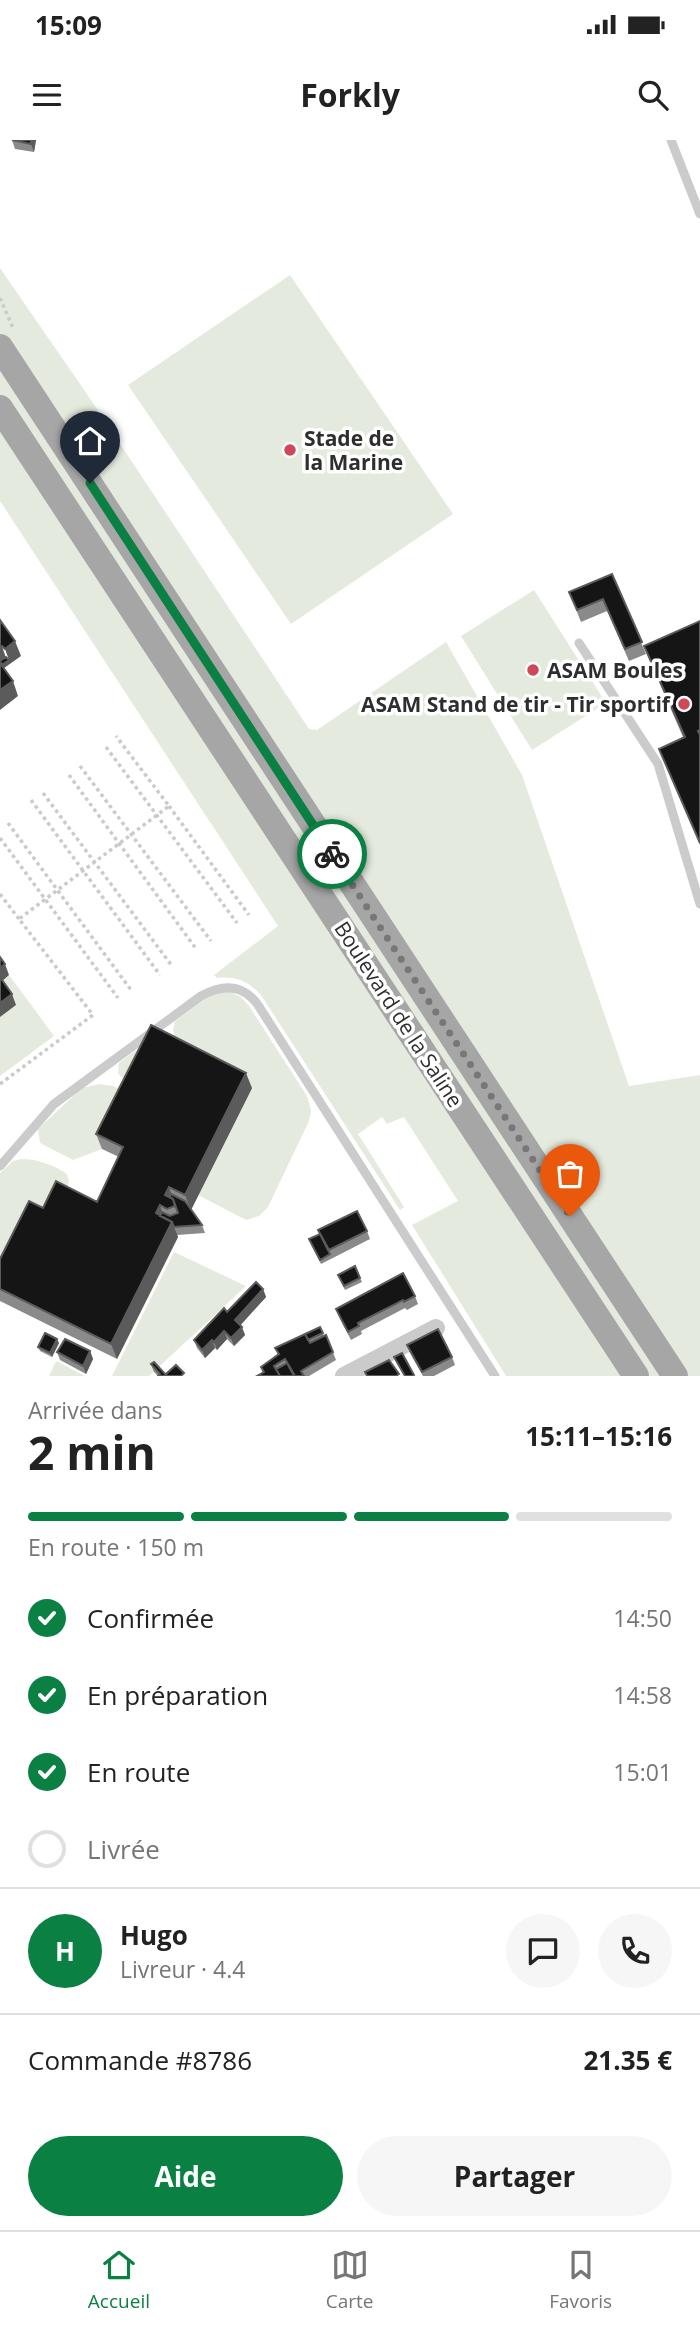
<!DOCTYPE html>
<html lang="fr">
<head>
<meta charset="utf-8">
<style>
  body { margin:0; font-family:"Open Sans",sans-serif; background:#f6f6f6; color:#222; height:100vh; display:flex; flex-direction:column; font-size:26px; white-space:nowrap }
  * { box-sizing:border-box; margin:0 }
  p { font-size:23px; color:#767676 }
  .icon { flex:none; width:38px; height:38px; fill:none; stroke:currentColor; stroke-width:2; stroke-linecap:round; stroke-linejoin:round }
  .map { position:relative; height:1236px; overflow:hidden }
  .panel { display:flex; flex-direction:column; background:#fff; flex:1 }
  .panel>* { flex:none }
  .pin { position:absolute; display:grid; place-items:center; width:60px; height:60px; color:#fff; margin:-72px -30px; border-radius:50% 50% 50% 0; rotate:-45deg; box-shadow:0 0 7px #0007 }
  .pin .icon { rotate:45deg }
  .courier { position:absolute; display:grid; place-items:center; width:70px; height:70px; margin:-35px; border:5px solid #0b8043; border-radius:50%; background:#fff; color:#222; box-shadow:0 2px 9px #0007 }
  .head em { font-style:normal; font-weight:700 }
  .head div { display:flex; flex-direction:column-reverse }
  .head { display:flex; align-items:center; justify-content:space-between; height:119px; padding:0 28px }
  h1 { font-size:46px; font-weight:700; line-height:52px }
  .bar { display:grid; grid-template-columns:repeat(4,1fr); gap:10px 7px; align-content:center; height:84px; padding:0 28px }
  .bar i { height:9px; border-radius:5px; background:#e0e0e0 }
  .bar .on { background:#0b8043 }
  .bar p { grid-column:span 4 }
  .line { display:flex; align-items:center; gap:18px; padding:0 28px; border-top:2px solid #e0e0e0 }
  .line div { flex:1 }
  .round { display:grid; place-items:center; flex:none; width:74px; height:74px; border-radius:37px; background:#f6f6f6 }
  ol { padding:0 28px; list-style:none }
  li { display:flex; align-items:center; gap:21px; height:77px }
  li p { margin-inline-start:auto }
  li .icon { padding:7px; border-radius:50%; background:#0b8043; color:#fff; stroke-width:4 }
  li:last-child { color:#767676 }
  li i { width:38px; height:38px; border:4px solid #e0e0e0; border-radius:50% }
  .primary-button { display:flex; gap:14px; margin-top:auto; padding:14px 28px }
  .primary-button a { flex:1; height:80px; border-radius:42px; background:#0b8043; color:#fff; font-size:28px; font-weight:700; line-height:80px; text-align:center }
  .primary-button a+a { background:#f6f6f6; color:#222 }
  .status { display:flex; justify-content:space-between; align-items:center; height:49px; padding:0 35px; background:#fff; direction:ltr }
  .status svg { height:19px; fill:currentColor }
  header { display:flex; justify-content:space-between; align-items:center; height:91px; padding:0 28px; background:#fff; font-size:32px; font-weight:700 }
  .menu { display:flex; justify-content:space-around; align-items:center; height:98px; border-top:2px solid #e0e0e0; background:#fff; font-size:19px; color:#767676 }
  .menu a { display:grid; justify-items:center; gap:4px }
  .menu .on { color:#0b8043 }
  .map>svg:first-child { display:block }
  .green { fill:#e5eade }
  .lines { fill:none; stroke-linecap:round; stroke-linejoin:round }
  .path { stroke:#cbcbcb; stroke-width:3.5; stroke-dasharray:3.5 3.5; stroke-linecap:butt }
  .service { stroke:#cbcbcb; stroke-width:9 }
  .minor { stroke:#cbcbcb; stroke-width:18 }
  .primary { stroke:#a6a6a6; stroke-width:26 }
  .wall { fill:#8a8a8a }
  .shaded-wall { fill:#5b5b5b }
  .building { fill:#151515; stroke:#5b5b5b; stroke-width:2 }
  .done { stroke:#777; stroke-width:7; stroke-dasharray:0 12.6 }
  .route { stroke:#0b8043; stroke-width:9 }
  .poi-dot { fill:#cf4759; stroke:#fff; stroke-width:2.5 }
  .labels { text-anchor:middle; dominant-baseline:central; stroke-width:7; stroke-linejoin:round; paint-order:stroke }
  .poi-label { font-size:21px; font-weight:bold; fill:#2e2e2e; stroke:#fff; text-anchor:start }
  .street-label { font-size:21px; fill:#2e2e2e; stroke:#fff }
</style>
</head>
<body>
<div class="status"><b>15:09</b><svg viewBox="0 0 49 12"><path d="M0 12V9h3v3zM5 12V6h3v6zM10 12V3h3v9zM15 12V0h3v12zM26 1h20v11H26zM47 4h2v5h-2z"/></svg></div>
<header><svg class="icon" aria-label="menu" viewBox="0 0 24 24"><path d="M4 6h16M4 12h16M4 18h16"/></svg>Forkly<svg class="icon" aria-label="search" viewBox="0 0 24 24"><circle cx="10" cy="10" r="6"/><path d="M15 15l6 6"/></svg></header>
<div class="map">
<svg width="700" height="1236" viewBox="0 0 700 1236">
  <rect width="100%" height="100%" fill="#fff"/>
  <path class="green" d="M 0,128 L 91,260 L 309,589 L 317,590 L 446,502 L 522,635 L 629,946 L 700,935 L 700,1236 L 506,1236 L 412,1085 L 458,1061 L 404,977 L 387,984 L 382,977 L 358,994 L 404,1067 L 400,1070 L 261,855 C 248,841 236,836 217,838 L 214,835 L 278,786 L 0,361 Z
    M 290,135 L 453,374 L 291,484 L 128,245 Z
    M 534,450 L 606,563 L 532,610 L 461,496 Z
    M 9,835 L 54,896 L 0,936 L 0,843 Z
    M 227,851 L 241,857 L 249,866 L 307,956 L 311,970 L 309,981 L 268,1067 L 259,1076 L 246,1080 L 198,1055 L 251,948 L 179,912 L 173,890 L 175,881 L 212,854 Z
    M 149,900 L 135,943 L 121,937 L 118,933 L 119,923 Z
    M 100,944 L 113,946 L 130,953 L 102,1009 L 73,1020 L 40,1003 L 38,989 L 82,948 Z
    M 21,1019 C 37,1019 54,1025 67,1034 L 69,1042 L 62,1056 L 0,1125 L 0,1033 L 13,1021 Z
    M 174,1112 L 246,1146 L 149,1236 L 112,1236 Z
    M 56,1221 L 85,1236 L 49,1236 Z"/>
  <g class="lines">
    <path class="path" d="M 0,158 L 13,188
      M 106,607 L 237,783
      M 80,626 L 211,801
      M 69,635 L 197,810
      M 43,653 L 172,826
      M 31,660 L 160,835
      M 169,666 L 249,775
      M 8,683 L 131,850
      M 0,698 L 118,858
      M 0,754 L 19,779
      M 0,944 L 93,875 L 19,779 L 169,666 L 116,596"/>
    <path class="service" d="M 671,0 L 700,74
      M 579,503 L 658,624 L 700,764
      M 0,1026 L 54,964 L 201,856 C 223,844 243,844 258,865 L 495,1236"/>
    <path class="minor" d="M 344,1236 L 436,1188"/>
    <path class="primary" d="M 0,207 L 675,1236
      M 0,268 L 636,1236"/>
  </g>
  <path class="wall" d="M 12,0 L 36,0 L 34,12 L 15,9 Z
    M 612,434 L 646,514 L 629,521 L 607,471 L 581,482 L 569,452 Z
    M 700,481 L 700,705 L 659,609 L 683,597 L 650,521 L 644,506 Z
    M 252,948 L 191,1070 L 202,1085 L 205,1093 L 177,1095 L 178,1097 L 117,1219 L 0,1161 L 0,1119 L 43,1068 L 97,1062 L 119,1017 L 102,1009 L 96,994 Z
    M 367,1091 L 370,1099 L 321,1124 L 311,1103 Z
    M 338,1135 L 360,1138 L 362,1142 L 345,1150 Z
    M 263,1149 L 266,1157 L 240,1185 L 245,1195 L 234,1206 L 227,1199 L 217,1210 L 215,1208 L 205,1218 L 197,1208 L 194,1200 L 227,1172 Z
    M 415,1156 L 418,1164 L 407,1170 L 405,1168 L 361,1191 L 362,1194 L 351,1200 L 339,1177 L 336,1169 Z
    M 320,1187 L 324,1196 L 326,1195 L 336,1220 L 309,1236 L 257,1236 L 263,1232 L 261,1227 L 278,1215 L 275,1208 Z
    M 59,1203 L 52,1217 L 40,1211 L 38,1207 Z
    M 407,1205 L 452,1217 L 455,1225 L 434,1236 L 423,1236 L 410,1213 Z
    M 90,1211 L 93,1219 L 86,1234 L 60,1220 L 57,1212 Z
    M 151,1224 L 166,1234 L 158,1236 L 154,1232 Z"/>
  <path class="shaded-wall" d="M 31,0 L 36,0 L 34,12 L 31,4 Z
    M 15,501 L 21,516 L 0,531 L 0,527 L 9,520 L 5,509 Z
    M 2,506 L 7,521 L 0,526 L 0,507 Z
    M 13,541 L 18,556 L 0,570 L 0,550 Z
    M 5,824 L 9,835 L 0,843 L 0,828 Z
    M 12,854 L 16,865 L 0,877 L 0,863 Z
    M 246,933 L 252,948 L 191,1070 L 185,1055 Z
    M 169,1047 L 181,1081 L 174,1062 L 165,1055 Z
    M 160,1065 L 165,1081 L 156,1073 Z
    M 172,1082 L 178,1097 L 117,1219 L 111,1204 Z
    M 263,1149 L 266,1157 L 238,1188 L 235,1180 Z
    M 242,1187 L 245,1195 L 234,1206 L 231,1198 Z
    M 224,1191 L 227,1199 L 217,1210 L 214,1202 Z
    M 57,1199 L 59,1203 L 52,1217 L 50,1213 Z
    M 212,1200 L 215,1208 L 205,1218 L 202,1210 Z
    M 90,1211 L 93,1219 L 86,1234 L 83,1226 Z"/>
  <path class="building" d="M 12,0 L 31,0 L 31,4 Z
    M 612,434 L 642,502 L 625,509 L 603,459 L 577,470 L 569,452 Z
    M 0,480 L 15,501 L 5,509 L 2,506 L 0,507 Z
    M 700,481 L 700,590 L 698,591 L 700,595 L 700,703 L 659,609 L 685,597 L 644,506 Z
    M 6,517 L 9,520 L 2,525 L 0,521 Z
    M 0,523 L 13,541 L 0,550 Z
    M 0,817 L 5,824 L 0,828 Z
    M 0,837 L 12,854 L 0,863 Z
    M 151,885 L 246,933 L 185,1055 L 169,1047 L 165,1055 L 173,1059 L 175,1066 L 167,1069 L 160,1065 L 156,1073 L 172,1082 L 111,1204 L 0,1149 L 0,1119 L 29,1061 L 43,1068 L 56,1041 L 97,1062 L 123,1007 L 96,994 Z
    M 171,1054 L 185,1061 L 202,1085 L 174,1087 L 172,1082 L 160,1076 L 162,1072 L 170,1076 L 178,1073 L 173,1059 L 170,1057 Z
    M 357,1071 L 367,1091 L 329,1110 L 318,1090 Z
    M 320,1094 L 330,1114 L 320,1120 L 309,1099 Z
    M 355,1126 L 360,1138 L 344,1146 L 338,1135 Z
    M 403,1133 L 415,1156 L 404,1162 L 403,1160 L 358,1183 L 359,1186 L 348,1192 L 336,1169 Z
    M 256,1142 L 263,1149 L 235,1180 L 242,1187 L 231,1198 L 224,1191 L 214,1202 L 212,1200 L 202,1210 L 194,1200 L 224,1168 L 227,1172 Z
    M 320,1187 L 323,1193 L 308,1200 L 305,1194 Z
    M 438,1189 L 452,1217 L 422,1232 L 407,1205 Z
    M 45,1193 L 57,1199 L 50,1213 L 38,1207 Z
    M 305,1194 L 310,1203 L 326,1195 L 333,1212 L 301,1231 L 304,1236 L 295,1236 L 285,1219 L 274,1226 L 280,1236 L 257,1236 L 264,1232 L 261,1227 L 279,1214 L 275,1208 Z
    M 65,1199 L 90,1211 L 83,1226 L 57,1212 Z
    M 402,1213 L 414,1235 L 413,1236 L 405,1236 L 394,1217 Z
    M 389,1220 L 399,1234 L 396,1236 L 367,1236 L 365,1232 Z
    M 154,1222 L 167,1236 L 158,1236 L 160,1234 L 151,1224 Z
    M 287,1223 L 294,1236 L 280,1236 L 276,1229 Z
    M 176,1225 L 184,1233 L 181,1236 L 167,1236 L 166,1234 Z"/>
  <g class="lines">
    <path class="done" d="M 332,714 L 570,1076"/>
    <path class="route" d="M 90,343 L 332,714"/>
  </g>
  <g class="poi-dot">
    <circle cx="290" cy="310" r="7"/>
    <circle cx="533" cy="530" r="7"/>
    <circle cx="684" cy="564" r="7"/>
  </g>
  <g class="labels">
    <g class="poi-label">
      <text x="304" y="298">Stade de<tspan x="304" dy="24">la Marine</tspan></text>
      <text x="547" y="530">ASAM Boules</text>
      <text x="670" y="564" text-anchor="end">ASAM Stand de tir - Tir sportif</text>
    </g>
    <g class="street-label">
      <text transform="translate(399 874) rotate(57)">Boulevard de la Saline</text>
    </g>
  </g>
</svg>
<div class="pin" style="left:570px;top:1076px;background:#ea580c"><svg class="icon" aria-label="bag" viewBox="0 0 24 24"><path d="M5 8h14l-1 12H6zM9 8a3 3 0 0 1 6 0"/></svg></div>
<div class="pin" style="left:90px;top:343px;background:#1f2937"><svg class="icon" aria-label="home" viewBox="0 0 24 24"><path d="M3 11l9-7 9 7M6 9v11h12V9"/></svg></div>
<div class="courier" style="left:332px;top:714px"><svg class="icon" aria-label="bike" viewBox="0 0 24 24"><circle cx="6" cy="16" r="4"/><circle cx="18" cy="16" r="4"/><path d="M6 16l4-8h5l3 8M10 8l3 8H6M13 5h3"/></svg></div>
</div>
<section class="panel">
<div class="head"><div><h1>2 min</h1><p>Arrivée dans</p></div><em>15:11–15:16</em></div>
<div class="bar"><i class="on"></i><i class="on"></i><i class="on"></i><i></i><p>En route · 150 m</p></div>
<ol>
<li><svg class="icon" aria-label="check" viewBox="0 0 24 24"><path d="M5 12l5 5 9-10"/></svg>Confirmée<p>14:50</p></li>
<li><svg class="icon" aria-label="check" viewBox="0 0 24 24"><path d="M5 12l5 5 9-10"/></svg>En préparation<p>14:58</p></li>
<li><svg class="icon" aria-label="check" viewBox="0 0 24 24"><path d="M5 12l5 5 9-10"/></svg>En route<p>15:01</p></li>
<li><i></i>Livrée</li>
</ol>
<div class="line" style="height:126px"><b class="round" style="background:#0b8043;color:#fff">H</b><div><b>Hugo</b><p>Livreur · 4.4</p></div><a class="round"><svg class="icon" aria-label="chat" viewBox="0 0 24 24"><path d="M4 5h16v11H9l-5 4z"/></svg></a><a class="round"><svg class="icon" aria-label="phone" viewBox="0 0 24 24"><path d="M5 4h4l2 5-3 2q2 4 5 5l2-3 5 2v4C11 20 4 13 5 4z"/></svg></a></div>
<div class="line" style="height:91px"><div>Commande #8786</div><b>21.35 €</b></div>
<div class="primary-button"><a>Aide</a><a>Partager</a></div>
</section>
<nav class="menu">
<a class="on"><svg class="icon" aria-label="home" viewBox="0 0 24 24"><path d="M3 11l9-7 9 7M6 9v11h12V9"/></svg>Accueil</a>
<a><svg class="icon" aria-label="map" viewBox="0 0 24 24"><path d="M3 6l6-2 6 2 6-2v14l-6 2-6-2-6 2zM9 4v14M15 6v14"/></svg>Carte</a>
<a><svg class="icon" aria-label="saved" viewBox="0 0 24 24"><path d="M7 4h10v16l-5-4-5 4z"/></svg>Favoris</a>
</nav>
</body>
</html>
